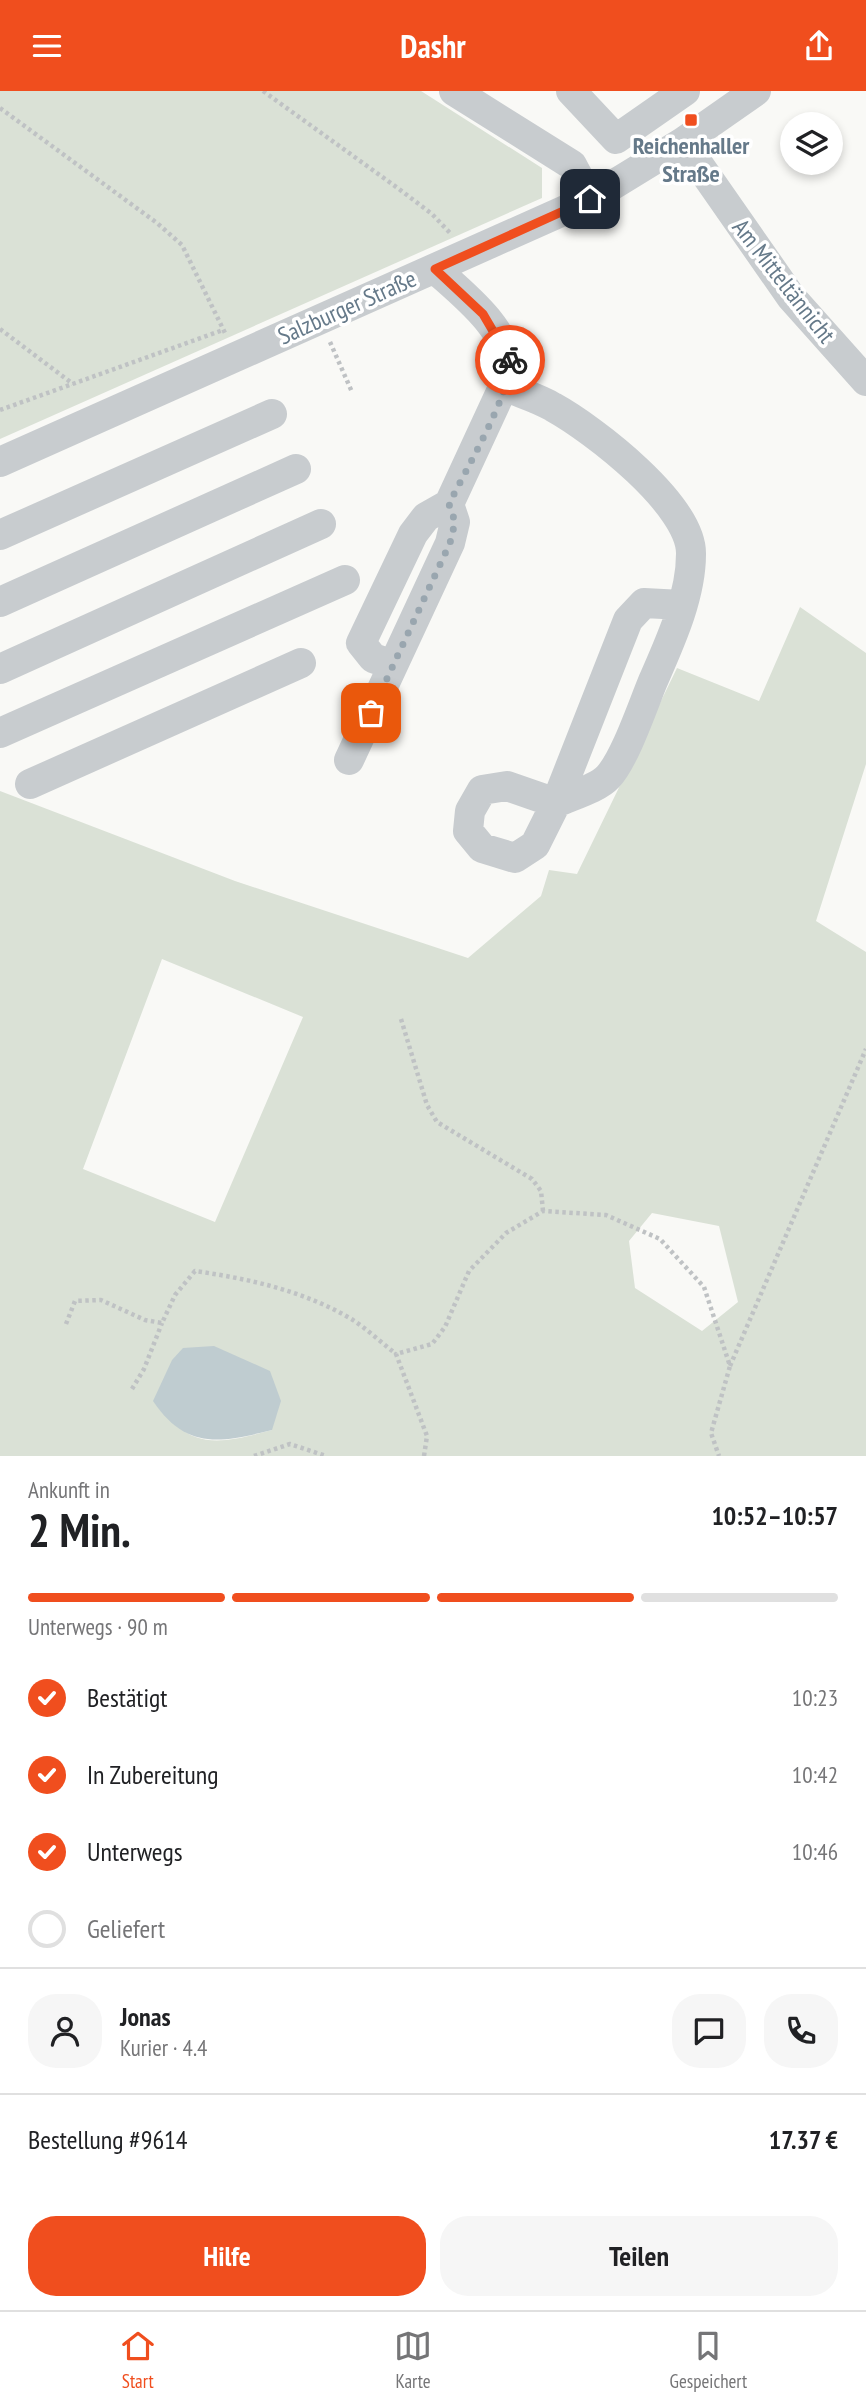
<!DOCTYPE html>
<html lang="de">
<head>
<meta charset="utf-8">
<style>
  body { margin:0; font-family:"PT Sans Narrow",sans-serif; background:#f6f6f6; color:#202124; height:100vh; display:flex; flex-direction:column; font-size:26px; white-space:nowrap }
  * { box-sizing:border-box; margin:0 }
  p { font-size:23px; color:#757577 }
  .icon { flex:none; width:38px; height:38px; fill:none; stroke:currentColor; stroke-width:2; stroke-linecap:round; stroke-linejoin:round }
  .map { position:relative; height:1365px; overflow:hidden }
  .drawer { display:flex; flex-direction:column; background:#fff; flex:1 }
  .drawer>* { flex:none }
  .tools { position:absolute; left:780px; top:21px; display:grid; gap:14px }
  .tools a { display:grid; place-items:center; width:63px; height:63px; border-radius:50%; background:#fff; box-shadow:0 4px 10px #0003; font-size:35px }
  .pin { position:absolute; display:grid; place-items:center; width:60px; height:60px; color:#fff; margin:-30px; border-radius:14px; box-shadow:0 4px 10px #0006 }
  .courier { position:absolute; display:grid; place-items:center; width:70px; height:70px; margin:-35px; border:5px solid #f04e1e; border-radius:50%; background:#fff; color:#222; box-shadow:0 2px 9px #0007 }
  .head em { font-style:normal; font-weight:600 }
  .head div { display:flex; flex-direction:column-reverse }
  .head { display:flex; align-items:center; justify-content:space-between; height:119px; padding:0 28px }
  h1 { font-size:46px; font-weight:600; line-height:52px }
  .bar { display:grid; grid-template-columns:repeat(4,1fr); gap:10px 7px; align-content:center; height:84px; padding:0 28px }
  .bar i { height:9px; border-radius:5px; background:#e0e0e0 }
  .bar .selected { background:#f04e1e }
  .bar p { grid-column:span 4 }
  .line { display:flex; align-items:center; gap:18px; padding:0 28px; border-top:2px solid #e0e0e0 }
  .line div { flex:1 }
  .round { display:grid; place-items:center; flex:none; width:74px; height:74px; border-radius:28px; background:#f6f6f6 }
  ol { padding:0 28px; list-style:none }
  li { display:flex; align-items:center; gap:21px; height:77px }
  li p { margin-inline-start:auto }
  li .icon { padding:7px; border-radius:50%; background:#f04e1e; color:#fff; stroke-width:4 }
  li:last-child { color:#757577 }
  li i { width:38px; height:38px; border:4px solid #e0e0e0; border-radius:50% }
  .primary-button { display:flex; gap:14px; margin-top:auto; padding:14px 28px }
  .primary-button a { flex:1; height:80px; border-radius:28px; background:#f04e1e; color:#fff; font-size:28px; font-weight:600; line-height:80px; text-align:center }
  .primary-button a+a { background:#f6f6f6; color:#202124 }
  header { display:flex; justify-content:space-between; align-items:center; height:91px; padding:0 28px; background:#f04e1e; color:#fff; font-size:32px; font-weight:600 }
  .tab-bar { display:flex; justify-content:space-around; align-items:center; height:98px; border-top:2px solid #e0e0e0; background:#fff; font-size:19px; color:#757577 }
  .tab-bar a { display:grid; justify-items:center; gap:4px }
  .tab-bar .selected { color:#f04e1e }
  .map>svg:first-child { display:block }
  .green { fill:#dae1d6; fill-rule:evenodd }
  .water { fill:#bfccd0 }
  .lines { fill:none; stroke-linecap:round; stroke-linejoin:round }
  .path { stroke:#bfc2c4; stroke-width:4.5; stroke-dasharray:3.5 3.5; stroke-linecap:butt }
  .minor { stroke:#c8cccf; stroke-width:30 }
  .done { stroke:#99a6af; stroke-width:7; stroke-dasharray:0 12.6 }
  .route { stroke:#f04e1e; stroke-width:9 }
  .poi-dot { fill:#f04e1e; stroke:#fff; stroke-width:2.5 }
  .labels { text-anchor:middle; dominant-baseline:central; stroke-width:7; stroke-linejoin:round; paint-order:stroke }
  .poi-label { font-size:24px; font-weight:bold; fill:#657989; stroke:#fff }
  .street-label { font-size:24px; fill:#657989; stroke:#fff }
</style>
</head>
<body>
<header><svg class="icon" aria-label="menu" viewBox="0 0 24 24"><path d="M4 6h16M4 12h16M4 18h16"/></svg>Dashr<svg class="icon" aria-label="share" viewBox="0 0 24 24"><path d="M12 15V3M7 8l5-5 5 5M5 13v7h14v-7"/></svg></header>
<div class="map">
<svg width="866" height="1365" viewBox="0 0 866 1365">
  <rect width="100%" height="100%" fill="#f9f9f6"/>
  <path class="green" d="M 0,0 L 421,0 L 542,77 L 542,107 L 0,348 Z
    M 800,516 L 866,562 L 866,673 L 816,830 L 866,861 L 866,1365 L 0,1365 L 0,700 L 235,790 L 468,867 L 541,805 L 549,779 L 577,783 L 677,577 L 759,610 ZM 162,868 L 303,926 L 215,1131 L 83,1078 ZM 652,1122 L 719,1135 L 738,1211 L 702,1240 L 635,1197 L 629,1150 ZM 177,1334 L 272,1339 C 241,1347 202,1360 177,1334 Z"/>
  <path class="water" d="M 214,1255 L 270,1280 L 281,1310 L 272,1339 C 220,1352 186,1359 153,1310 L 172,1269 L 183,1257 Z"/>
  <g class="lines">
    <path class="path" d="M 263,0 L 399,98 L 432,123 L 452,144
      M 0,17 L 157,132 L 182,154 L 226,244
      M 0,238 L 73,293
      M 330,251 L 352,301
      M 0,319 L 223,239
      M 401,928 L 427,1014 L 437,1031 L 532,1088 L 541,1100 L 543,1120
      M 66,1233 L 75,1210 L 101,1209 L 145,1229 L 162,1232 L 175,1204 L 195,1180 C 250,1188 305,1200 353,1229 C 368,1239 382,1252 396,1263
      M 730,1275 L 866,958
      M 132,1298 L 144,1278 L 162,1232
      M 254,1365 L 290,1353 L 326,1365
      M 424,1365 L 427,1345 L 396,1263 L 432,1253 L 445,1236 L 469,1180 L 506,1142 L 543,1120 L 606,1124 L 660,1148 L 704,1196 L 730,1275 L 711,1342 L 719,1365"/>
    <path class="minor" d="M 454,0 L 572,74 L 590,108
      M 571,0 L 616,48 L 685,0
      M 683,51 L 791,206 L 866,290
      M 504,295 C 520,302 538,307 553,316 C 593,338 692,414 691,463 C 691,506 670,551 653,590 C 643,614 625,668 608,686 C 597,698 570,705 556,712 L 507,695 L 482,699 L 470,720 L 468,740 L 482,757 L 515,767 L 535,754 L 556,712 L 628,529 L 644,512 L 682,514
      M 0,371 L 590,108 L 683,51 L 756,0
      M 0,444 L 272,323
      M 0,511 L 296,378
      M 393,574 L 373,567 L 361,552 L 413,443 L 426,426 L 449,413
      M 0,578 L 321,433
      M 0,642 L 345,489
      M 349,669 L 450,452 L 455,431 L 449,413 L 511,279 C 507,237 464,204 435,178
      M 30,693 L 301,572"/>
  </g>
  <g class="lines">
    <path class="done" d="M 371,622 L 450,452 L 455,431 L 449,413 C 464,382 513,299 510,269"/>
    <path class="route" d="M 510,269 L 483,223 L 435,178 L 590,108"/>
  </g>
  <rect class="poi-dot" x="684" y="22" width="14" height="14" rx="3.5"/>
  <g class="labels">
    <g class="poi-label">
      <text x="691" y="54">Reichenhaller<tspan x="691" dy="28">Straße</tspan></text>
    </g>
    <g class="street-label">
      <text transform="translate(784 190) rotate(52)">Am Mitteltännicht</text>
      <text transform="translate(347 216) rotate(-24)">Salzburger Straße</text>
    </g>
  </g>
</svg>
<div class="tools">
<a><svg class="icon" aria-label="layers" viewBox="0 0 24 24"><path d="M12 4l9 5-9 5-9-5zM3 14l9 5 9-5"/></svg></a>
</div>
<div class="pin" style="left:371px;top:622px;background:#ea580c"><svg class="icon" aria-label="bag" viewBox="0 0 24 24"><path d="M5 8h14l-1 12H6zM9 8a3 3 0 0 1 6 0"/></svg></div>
<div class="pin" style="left:590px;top:108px;background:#1f2937"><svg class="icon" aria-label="home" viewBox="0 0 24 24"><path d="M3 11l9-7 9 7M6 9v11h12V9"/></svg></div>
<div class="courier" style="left:510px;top:269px"><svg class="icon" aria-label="bike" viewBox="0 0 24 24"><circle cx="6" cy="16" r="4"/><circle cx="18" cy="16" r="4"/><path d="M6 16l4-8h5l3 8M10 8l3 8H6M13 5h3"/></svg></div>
</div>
<section class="drawer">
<div class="head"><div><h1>2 Min.</h1><p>Ankunft in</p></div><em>10:52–10:57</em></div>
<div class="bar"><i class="selected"></i><i class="selected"></i><i class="selected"></i><i></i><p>Unterwegs · 90 m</p></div>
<ol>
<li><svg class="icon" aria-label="check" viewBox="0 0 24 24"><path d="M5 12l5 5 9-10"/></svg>Bestätigt<p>10:23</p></li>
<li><svg class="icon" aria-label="check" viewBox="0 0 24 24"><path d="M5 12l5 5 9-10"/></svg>In Zubereitung<p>10:42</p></li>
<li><svg class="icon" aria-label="check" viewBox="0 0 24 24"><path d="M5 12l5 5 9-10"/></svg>Unterwegs<p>10:46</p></li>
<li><i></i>Geliefert</li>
</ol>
<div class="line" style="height:126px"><a class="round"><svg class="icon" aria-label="person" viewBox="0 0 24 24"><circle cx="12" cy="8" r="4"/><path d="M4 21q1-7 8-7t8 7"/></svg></a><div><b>Jonas</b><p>Kurier · 4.4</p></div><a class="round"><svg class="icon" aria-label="chat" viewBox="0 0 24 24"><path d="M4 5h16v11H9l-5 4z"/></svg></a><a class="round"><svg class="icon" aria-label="phone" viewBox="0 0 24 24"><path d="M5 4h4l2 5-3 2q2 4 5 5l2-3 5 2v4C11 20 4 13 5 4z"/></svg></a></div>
<div class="line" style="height:91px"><div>Bestellung #9614</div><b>17.37 €</b></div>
<div class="primary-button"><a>Hilfe</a><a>Teilen</a></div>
</section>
<nav class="tab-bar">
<a class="selected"><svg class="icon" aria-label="home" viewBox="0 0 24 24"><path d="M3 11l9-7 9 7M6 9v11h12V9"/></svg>Start</a>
<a><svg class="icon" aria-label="map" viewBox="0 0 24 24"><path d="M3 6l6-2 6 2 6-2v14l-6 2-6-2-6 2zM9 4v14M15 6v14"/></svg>Karte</a>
<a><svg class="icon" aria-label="saved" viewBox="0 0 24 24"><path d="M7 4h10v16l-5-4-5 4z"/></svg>Gespeichert</a>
</nav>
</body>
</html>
